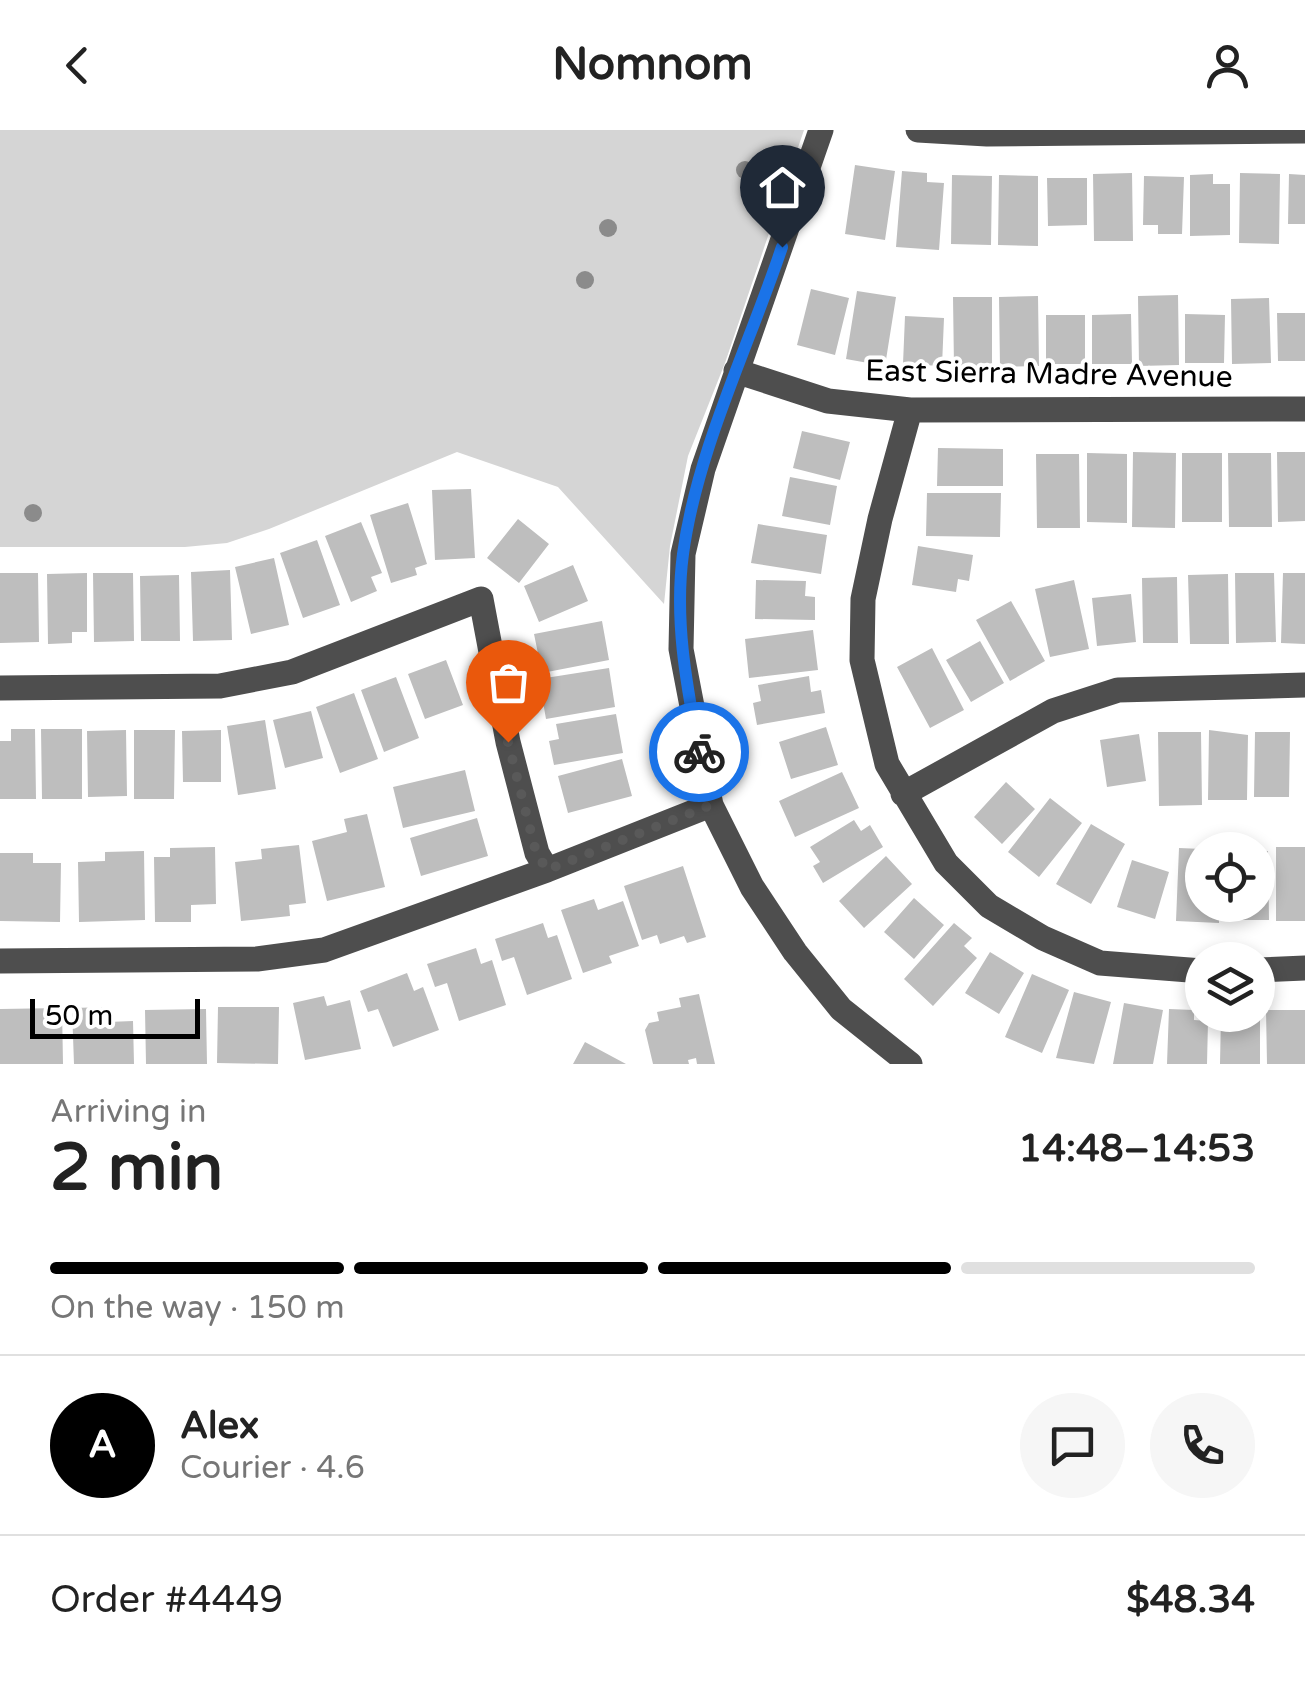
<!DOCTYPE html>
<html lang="en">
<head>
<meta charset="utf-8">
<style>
  body { margin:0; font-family:"Varela Round",sans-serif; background:#f6f6f6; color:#222; height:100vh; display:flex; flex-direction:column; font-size:38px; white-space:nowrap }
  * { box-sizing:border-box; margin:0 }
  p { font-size:32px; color:#767676 }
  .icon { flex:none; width:55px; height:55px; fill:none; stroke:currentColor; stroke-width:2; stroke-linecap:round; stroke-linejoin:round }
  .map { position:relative; height:934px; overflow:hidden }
  .side { display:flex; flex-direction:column; background:#fff; flex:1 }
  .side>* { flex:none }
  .buttons { position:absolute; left:1185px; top:702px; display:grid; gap:20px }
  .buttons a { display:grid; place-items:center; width:90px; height:90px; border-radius:50%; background:#fff; box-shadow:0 5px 15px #0003; font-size:50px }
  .scale { position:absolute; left:30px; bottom:25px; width:170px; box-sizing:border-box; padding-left:10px; border:5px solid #000; border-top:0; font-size:28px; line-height:35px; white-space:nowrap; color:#000; -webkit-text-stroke:8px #fff; paint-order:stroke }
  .pin { position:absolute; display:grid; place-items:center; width:85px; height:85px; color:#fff; margin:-102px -42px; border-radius:50% 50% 50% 0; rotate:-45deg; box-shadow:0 0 10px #0007 }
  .pin .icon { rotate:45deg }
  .courier { position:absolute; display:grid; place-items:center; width:100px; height:100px; margin:-50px; border:8px solid #1a73e8; border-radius:50%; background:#fff; color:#222; box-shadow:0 2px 12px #0007 }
  .overview em { font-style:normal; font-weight:700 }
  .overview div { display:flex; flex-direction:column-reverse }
  .overview { display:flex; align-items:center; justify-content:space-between; height:170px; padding:0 50px }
  h1 { font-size:65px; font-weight:700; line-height:75px }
  .bar { display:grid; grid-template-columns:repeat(4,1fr); gap:15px 10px; align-content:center; height:120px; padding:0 50px }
  .bar i { height:12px; border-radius:8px; background:#e0e0e0 }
  .bar .active { background:#000 }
  .bar p { grid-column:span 4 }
  .line { display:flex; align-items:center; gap:25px; padding:0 50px; border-top:2px solid #e0e0e0 }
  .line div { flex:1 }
  .round { display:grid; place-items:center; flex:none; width:105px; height:105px; border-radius:52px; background:#f6f6f6 }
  header { display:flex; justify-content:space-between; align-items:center; height:130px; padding:0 50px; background:#fff; font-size:45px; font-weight:700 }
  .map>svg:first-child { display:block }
  .green { fill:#d5d5d5 }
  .building { fill:#bebebe }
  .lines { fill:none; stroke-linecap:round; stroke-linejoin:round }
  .minor { stroke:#4e4e4e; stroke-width:25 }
  .tree { fill:#8b8b8b }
  .done { stroke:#595959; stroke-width:10; stroke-dasharray:0 18 }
  .route { stroke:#1a73e8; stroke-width:12 }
  .labels { text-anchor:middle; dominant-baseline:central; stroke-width:8; stroke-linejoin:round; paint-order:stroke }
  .street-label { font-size:30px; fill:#000; stroke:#fff }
</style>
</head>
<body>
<header><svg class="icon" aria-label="back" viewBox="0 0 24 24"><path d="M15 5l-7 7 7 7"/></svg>Nomnom<svg class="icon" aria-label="person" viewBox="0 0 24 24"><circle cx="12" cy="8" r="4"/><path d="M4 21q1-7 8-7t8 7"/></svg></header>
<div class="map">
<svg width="1305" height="934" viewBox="0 0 1305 934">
  <rect width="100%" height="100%" fill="#fff"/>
  <path class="green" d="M 0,0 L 804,0 L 725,233 L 688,326 L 670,416 L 664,474 L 558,357 L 457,322 L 269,399 L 227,413 L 185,417 L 0,417 Z"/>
  <path class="building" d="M 855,35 L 895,41 L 885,110 L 845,104 Z
    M 902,41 L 927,43 L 927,52 L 944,53 L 939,120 L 896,117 Z
    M 1132,43 L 1133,111 L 1094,111 L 1093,44 Z
    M 1240,43 L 1280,44 L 1279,114 L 1239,113 Z
    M 1213,44 L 1213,54 L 1230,54 L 1230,105 L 1190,106 L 1190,45 Z
    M 1289,44 L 1305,45 L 1305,94 L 1288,94 Z
    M 952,45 L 992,46 L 991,115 L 951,114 Z
    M 999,45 L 1038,46 L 1038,116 L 998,115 Z
    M 1144,46 L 1184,47 L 1182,104 L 1158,104 L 1158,95 L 1143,95 Z
    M 1047,48 L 1087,48 L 1087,95 L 1048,96 Z
    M 811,159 L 849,168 L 835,225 L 797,215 Z
    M 857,161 L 896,167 L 885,236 L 846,229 Z
    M 1178,165 L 1179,235 L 1139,236 L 1138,166 Z
    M 1038,166 L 1039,236 L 1000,237 L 999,167 Z
    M 953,167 L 992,167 L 992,237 L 954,237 Z
    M 1269,168 L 1271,233 L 1232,234 L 1231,169 Z
    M 1277,183 L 1305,183 L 1305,231 L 1278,231 Z
    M 1131,184 L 1132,234 L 1092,234 L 1092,185 Z
    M 1185,184 L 1225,185 L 1224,233 L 1185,233 Z
    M 1046,185 L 1085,185 L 1085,234 L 1046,234 Z
    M 905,186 L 944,188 L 942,236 L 903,234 Z
    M 802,301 L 850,312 L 840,350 L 793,338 Z
    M 938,318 L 1003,319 L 1003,356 L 937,356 Z
    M 1133,322 L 1176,323 L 1175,398 L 1132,397 Z
    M 1277,322 L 1305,322 L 1305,391 L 1278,392 Z
    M 1087,323 L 1127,324 L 1127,393 L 1087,392 Z
    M 1182,323 L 1222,323 L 1222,392 L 1182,392 Z
    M 1228,323 L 1271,323 L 1272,397 L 1229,397 Z
    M 1036,324 L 1079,324 L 1080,398 L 1037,398 Z
    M 790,347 L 837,356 L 830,395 L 782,386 Z
    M 471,359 L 475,428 L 435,430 L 432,360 Z
    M 927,363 L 1001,363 L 1000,407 L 926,406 Z
    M 408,373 L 427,434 L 415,438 L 417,445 L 391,453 L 370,385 Z
    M 518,389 L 549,414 L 519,453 L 487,428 Z
    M 361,392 L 382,443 L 371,447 L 377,461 L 351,472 L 325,406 Z
    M 758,394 L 827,405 L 821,444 L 751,433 Z
    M 317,410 L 340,475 L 303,488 L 280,423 Z
    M 918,416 L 973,425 L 969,451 L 958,449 L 956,462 L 912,455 Z
    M 274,428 L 289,495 L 251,504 L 235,437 Z
    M 573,435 L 588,471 L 539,492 L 524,456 Z
    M 230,440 L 232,510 L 193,511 L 191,442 Z
    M 0,443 L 38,443 L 39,512 L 0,513 Z
    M 87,443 L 87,502 L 72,502 L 72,513 L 48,514 L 47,444 Z
    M 93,443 L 133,443 L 134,511 L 94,512 Z
    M 1235,443 L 1274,443 L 1276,512 L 1236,513 Z
    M 1283,443 L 1305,443 L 1305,514 L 1281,513 Z
    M 1228,444 L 1229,514 L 1190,514 L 1188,445 Z
    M 179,445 L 180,511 L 141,511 L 140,446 Z
    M 1177,447 L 1178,513 L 1143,513 L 1142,448 Z
    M 756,450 L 806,451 L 805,466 L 815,467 L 815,490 L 755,489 Z
    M 1074,450 L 1089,519 L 1050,527 L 1035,459 Z
    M 1131,464 L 1136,512 L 1097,516 L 1092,468 Z
    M 1011,471 L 1045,531 L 1010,551 L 976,490 Z
    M 602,491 L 609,530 L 542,543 L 534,504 Z
    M 813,500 L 818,540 L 749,548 L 745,509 Z
    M 980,511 L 1004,553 L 971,572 L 946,530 Z
    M 932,518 L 964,580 L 930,598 L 897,537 Z
    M 446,530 L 463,575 L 425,589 L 408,544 Z
    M 609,538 L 615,577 L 546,589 L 539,549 Z
    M 809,546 L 811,562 L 821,560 L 825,583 L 757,595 L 753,573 L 761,571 L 758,555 Z
    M 396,547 L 419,608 L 384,622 L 361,560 Z
    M 354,563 L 378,629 L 340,643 L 316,577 Z
    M 311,581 L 323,628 L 285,638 L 273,590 Z
    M 616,584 L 623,623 L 554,635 L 549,611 L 559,609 L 556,594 Z
    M 265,590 L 276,659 L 238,665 L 227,596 Z
    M 826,597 L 838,635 L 791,649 L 779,612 Z
    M 11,599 L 35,599 L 36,669 L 0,669 L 0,611 L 11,611 Z
    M 41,599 L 82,599 L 82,669 L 42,669 Z
    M 126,600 L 127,666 L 88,667 L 87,601 Z
    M 134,600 L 175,600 L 174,669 L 134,669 Z
    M 221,600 L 221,652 L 183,652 L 182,601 Z
    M 1209,600 L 1248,605 L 1247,670 L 1208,670 Z
    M 1158,602 L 1201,602 L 1202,675 L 1159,676 Z
    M 1255,602 L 1290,602 L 1289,667 L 1254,667 Z
    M 1139,604 L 1146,651 L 1107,657 L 1100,610 Z
    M 622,629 L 632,666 L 568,683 L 558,646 Z
    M 465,640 L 475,681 L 403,698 L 393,657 Z
    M 842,642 L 859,678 L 795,707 L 779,671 Z
    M 1006,652 L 1035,679 L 1002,714 L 974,687 Z
    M 1050,668 L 1082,693 L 1039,747 L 1008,722 Z
    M 367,684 L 385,757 L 327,771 L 312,711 L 347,702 L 344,689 Z
    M 477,688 L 488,726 L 421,746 L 410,708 Z
    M 854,690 L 861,701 L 870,695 L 883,717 L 823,753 L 813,736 L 820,732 L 810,717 Z
    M 1091,694 L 1125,714 L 1091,774 L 1056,754 Z
    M 299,715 L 306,773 L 289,775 L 290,786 L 241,791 L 235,732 L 262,729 L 261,719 Z
    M 215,717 L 216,774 L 191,775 L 191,792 L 155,792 L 154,727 L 170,727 L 170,718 Z
    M 1276,717 L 1305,717 L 1305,791 L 1276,791 Z
    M 1179,718 L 1202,719 L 1202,775 L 1219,775 L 1219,793 L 1176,791 Z
    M 144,721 L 145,790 L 79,792 L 78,732 L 105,731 L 105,722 Z
    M 1258,721 L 1268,721 L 1269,790 L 1231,790 L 1230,775 L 1258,775 Z
    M 0,723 L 33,723 L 33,733 L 61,733 L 60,792 L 0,791 Z
    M 886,726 L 912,754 L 864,798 L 839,771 Z
    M 1132,730 L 1169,742 L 1155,789 L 1117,777 Z
    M 683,736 L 706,807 L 687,813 L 684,806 L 660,814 L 657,805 L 642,810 L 624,756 Z
    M 914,768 L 944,795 L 914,829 L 884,802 Z
    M 594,769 L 598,780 L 623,771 L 639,816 L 609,826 L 612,833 L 583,843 L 561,780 Z
    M 543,793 L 548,808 L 557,805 L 572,849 L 527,865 L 514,827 L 502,831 L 495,809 Z
    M 954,793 L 972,808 L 964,816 L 977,828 L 933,876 L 904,849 Z
    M 476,818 L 481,834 L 492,830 L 506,875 L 459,891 L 447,853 L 435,857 L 427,834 Z
    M 990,822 L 1024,843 L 999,884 L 965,863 Z
    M 407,843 L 414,861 L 423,857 L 439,900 L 393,917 L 378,879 L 368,882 L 360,861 Z
    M 1032,844 L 1069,860 L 1042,923 L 1005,907 Z
    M 1074,862 L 1111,872 L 1094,934 L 1056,928 Z
    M 699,864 L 715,934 L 697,934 L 696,928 L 688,930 L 689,934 L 653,934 L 645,900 L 649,893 L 659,891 L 657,882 L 681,877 L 679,868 Z
    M 324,866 L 327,876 L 350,870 L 361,919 L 305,930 L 293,873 Z
    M 1124,873 L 1163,880 L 1153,934 L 1113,934 Z
    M 108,877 L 108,892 L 133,891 L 134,934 L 74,934 L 72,878 Z
    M 218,877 L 279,877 L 278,934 L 217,933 Z
    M 62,878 L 63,934 L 0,934 L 0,879 Z
    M 206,879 L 207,934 L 146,934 L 145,880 Z
    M 1169,879 L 1194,880 L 1194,890 L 1208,891 L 1207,934 L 1167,934 Z
    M 1266,880 L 1305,880 L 1305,934 L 1267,934 Z
    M 1221,885 L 1260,885 L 1260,934 L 1220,934 Z
    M 585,912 L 626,934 L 573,934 Z"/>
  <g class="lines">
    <path class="minor" d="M 821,0 L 703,339 L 683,424 L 681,519 L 711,675 L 752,757 L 795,822 L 841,879 L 910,934
      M 918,0 L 987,4 L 1305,1
      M 736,241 L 828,271 L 910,280 L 1305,279
      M 910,280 L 880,389 L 863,469 L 862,530 L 887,634 L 946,733 L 989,776 L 1043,808 L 1100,833 L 1202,841
      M 0,558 L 220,556 L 292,542 L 481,469 L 508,612 L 537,723 L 547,740
      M 903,664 L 1053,581 L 1118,560 L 1305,555
      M 0,831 L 257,829 L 324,820 L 547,740 L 711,675
      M 1258,840 L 1305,838"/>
  </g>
  <g class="tree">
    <circle cx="745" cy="40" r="9"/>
    <circle cx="608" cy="98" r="9"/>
    <circle cx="585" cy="150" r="9"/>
    <circle cx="33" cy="383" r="9"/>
  </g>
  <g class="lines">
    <path class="done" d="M 508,612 L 536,722 L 547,740 L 711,675 L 699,622"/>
    <path class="route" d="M 699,622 C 687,557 674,491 683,424 C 697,320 749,216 782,117"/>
  </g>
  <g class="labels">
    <g class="street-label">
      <text transform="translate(1049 244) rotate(1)">East Sierra Madre Avenue</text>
    </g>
  </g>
</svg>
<div class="buttons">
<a><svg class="icon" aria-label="locate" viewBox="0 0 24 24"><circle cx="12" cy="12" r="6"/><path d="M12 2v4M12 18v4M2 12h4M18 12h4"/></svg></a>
<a><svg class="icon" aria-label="layers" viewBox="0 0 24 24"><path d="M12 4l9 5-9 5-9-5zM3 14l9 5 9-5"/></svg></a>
</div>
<div class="scale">50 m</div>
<div class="pin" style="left:508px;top:612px;background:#ea580c"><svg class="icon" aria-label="bag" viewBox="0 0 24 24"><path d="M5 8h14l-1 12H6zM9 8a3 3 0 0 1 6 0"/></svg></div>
<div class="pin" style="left:782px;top:117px;background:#1f2937"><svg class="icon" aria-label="home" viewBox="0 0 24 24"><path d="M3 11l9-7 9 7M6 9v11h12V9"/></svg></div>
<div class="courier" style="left:699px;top:622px"><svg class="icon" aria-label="bike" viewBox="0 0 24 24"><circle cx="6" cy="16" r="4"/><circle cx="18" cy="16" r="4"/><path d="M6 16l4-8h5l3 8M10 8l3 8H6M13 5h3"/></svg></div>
</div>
<section class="side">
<div class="overview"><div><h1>2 min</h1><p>Arriving in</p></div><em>14:48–14:53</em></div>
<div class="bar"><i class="active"></i><i class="active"></i><i class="active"></i><i></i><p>On the way · 150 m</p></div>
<div class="line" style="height:180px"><b class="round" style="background:#000;color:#fff">A</b><div><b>Alex</b><p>Courier · 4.6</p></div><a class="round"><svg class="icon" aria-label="chat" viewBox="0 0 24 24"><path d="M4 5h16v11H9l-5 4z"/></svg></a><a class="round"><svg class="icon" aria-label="phone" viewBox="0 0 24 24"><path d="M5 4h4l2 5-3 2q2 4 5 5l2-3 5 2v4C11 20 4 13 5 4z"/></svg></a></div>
<div class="line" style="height:130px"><div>Order #4449</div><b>$48.34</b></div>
</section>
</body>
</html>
